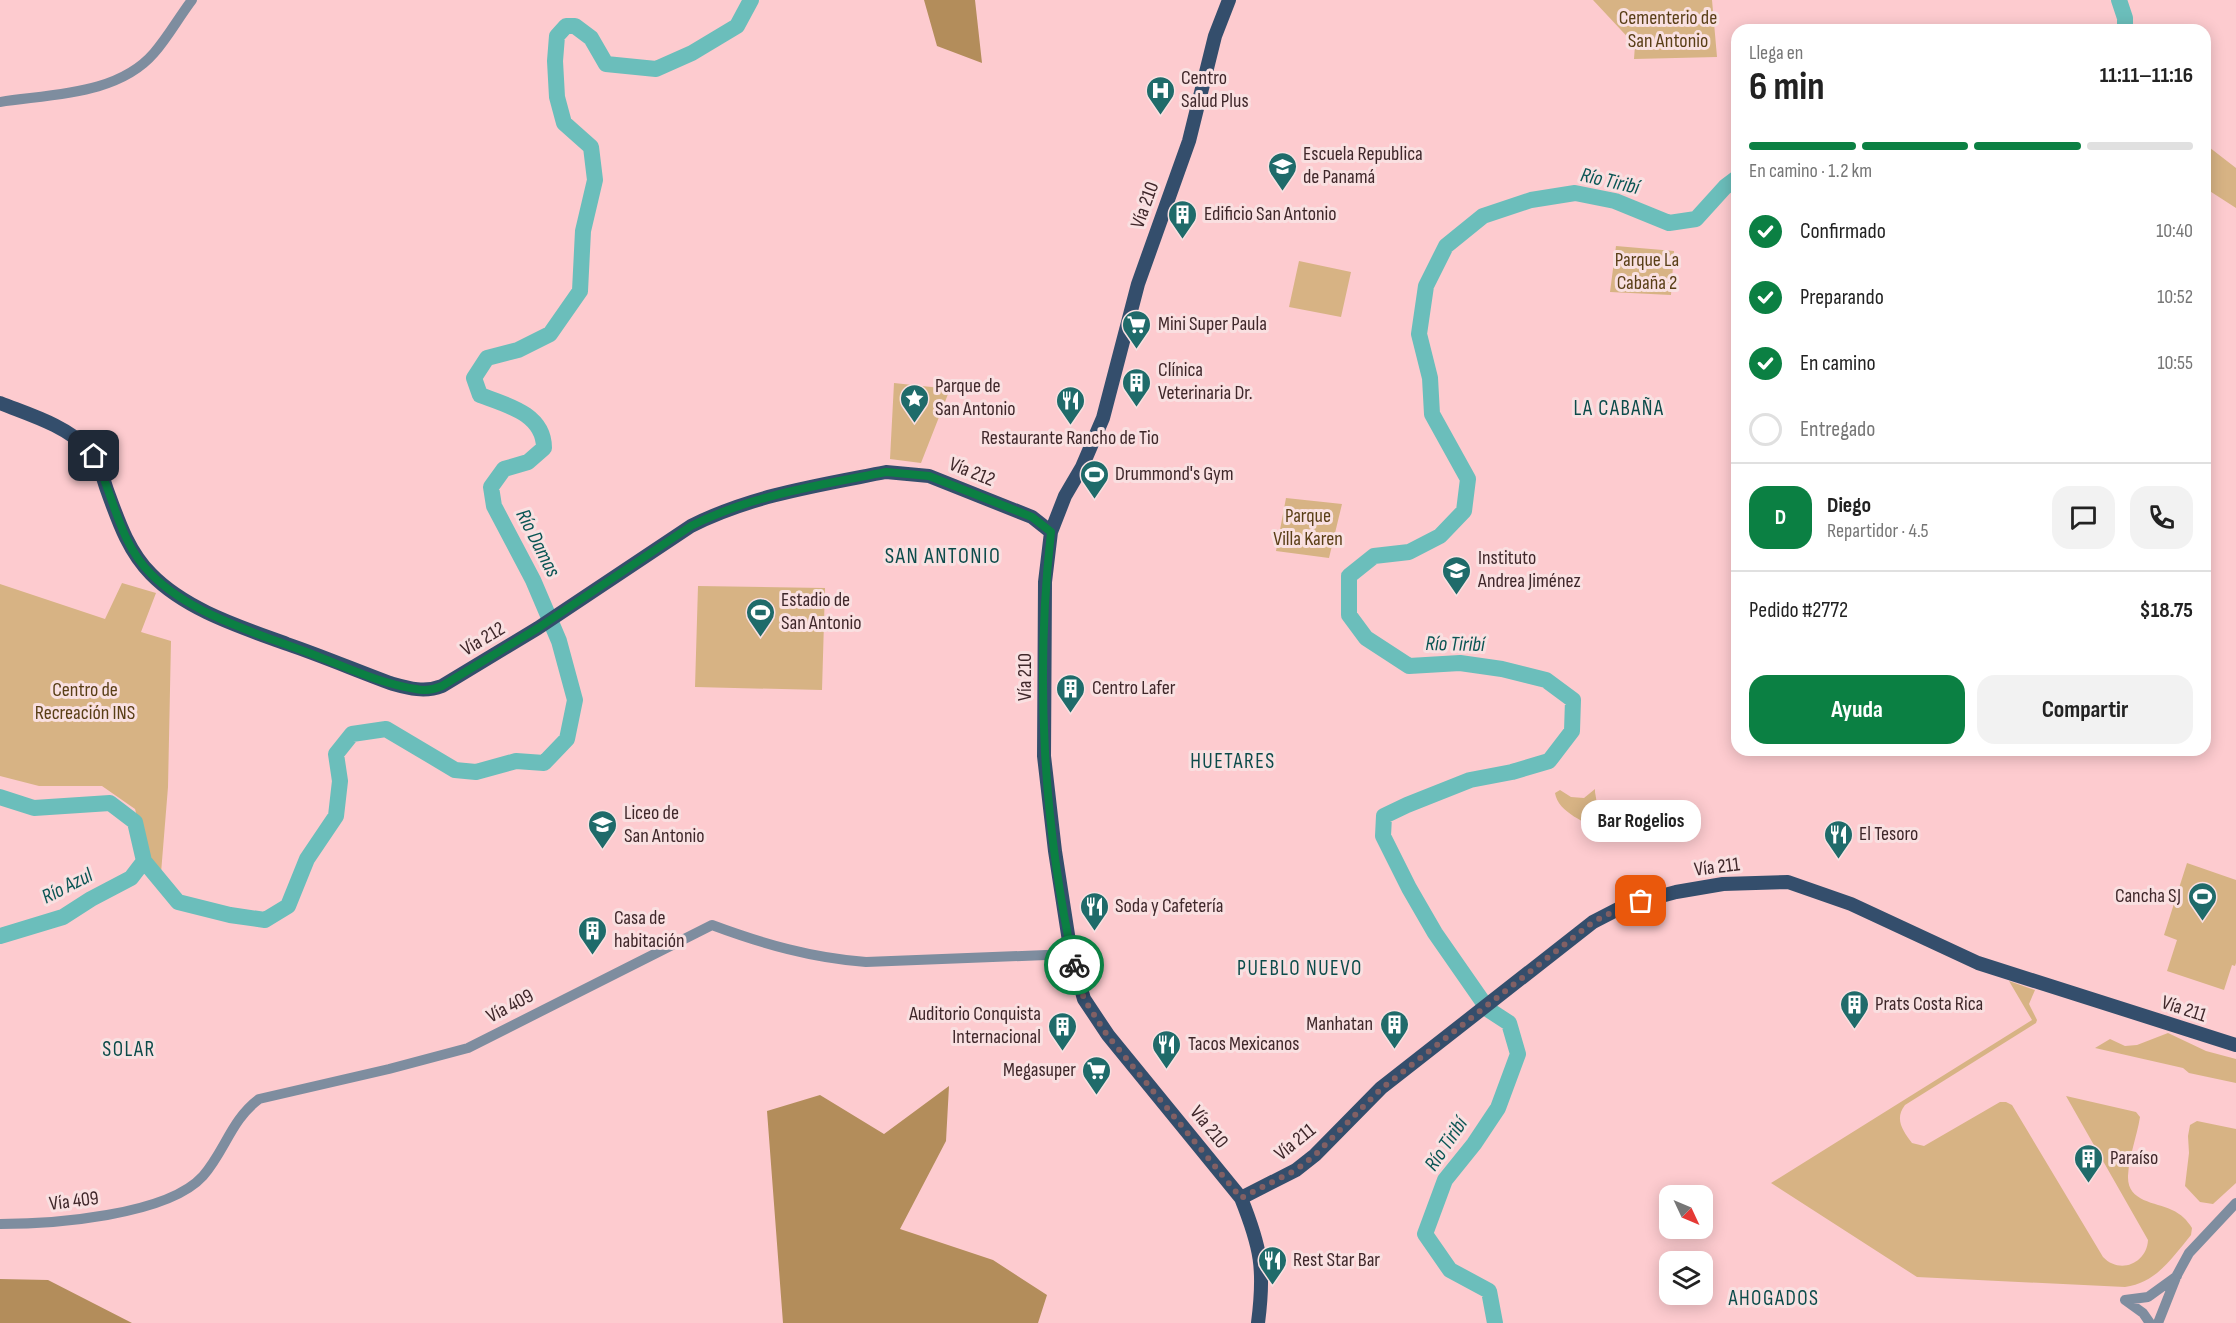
<!DOCTYPE html>
<html lang="es">
<head>
<meta charset="utf-8">
<style>
  body { margin:0; font-family:"Sofia Sans Condensed",sans-serif; background:#f2f2f2; color:#222; height:100vh; display:flex; flex-direction:column; font-size:22px; white-space:nowrap }
  * { box-sizing:border-box; margin:0 }
  p { font-size:20px; color:#767676 }
  .icon { flex:none; width:33px; height:33px; fill:none; stroke:currentColor; stroke-width:2; stroke-linecap:round; stroke-linejoin:round }
  .map { position:relative; flex:1; overflow:hidden }
  .details { position:absolute; left:1731px; top:24px; width:480px; height:732px; display:flex; flex-direction:column; background:#fff; border-radius:18px; box-shadow:0 3px 15px #0003 }
  .details>* { flex:none }
  .needle { width:39px; rotate:134deg }
  .tools { position:absolute; left:1659px; top:1185px; display:grid; gap:12px }
  .tools a { display:grid; place-items:center; width:54px; height:54px; border-radius:12px; background:#fff; box-shadow:0 3px 15px #0003; font-size:30px }
  .pin { position:absolute; display:grid; place-items:center; width:51px; height:51px; color:#fff; margin:-26px; border-radius:12px; box-shadow:0 3px 9px #0006 }
  .courier { position:absolute; display:grid; place-items:center; width:60px; height:60px; margin:-30px; border:4px solid #0b8043; border-radius:50%; background:#fff; color:#222; box-shadow:0 2px 8px #0007 }
  .bubble { position:absolute; height:42px; border-radius:18px; background:#fff; box-shadow:0 3px 15px #0003; font-size:20px; font-weight:700; line-height:42px; text-align:center }
  .overview em { font-style:normal; font-weight:700 }
  .overview div { display:flex; flex-direction:column-reverse }
  .overview { display:flex; align-items:center; justify-content:space-between; height:102px; padding:0 18px }
  h1 { font-size:39px; font-weight:700; line-height:45px }
  .bar { display:grid; grid-template-columns:repeat(4,1fr); gap:9px 6px; align-content:center; height:72px; padding:0 18px }
  .bar i { height:8px; border-radius:4px; background:#e0e0e0 }
  .bar .active { background:#0b8043 }
  .bar p { grid-column:span 4 }
  .line { display:flex; align-items:center; gap:15px; padding:0 18px; border-top:2px solid #e0e0e0 }
  .line div { flex:1 }
  .round { display:grid; place-items:center; flex:none; width:63px; height:63px; border-radius:18px; background:#f2f2f2 }
  ol { padding:0 18px; list-style:none }
  li { display:flex; align-items:center; gap:18px; height:66px }
  li p { margin-inline-start:auto }
  li .icon { padding:6px; border-radius:50%; background:#0b8043; color:#fff; stroke-width:4 }
  li:last-child { color:#767676 }
  li i { width:33px; height:33px; border:3px solid #e0e0e0; border-radius:50% }
  .action { display:flex; gap:12px; margin-top:auto; padding:12px 18px }
  .action a { flex:1; height:69px; border-radius:18px; background:#0b8043; color:#fff; font-size:24px; font-weight:700; line-height:69px; text-align:center }
  .action a+a { background:#f2f2f2; color:#222 }
  .map>svg:first-child { display:block }
  .green { fill:#d7b384 }
  .forest { fill:#b38d5b }
  .lines { fill:none; stroke-linecap:round; stroke-linejoin:round }
  .river { stroke:#6bbebb; stroke-width:16 }
  .minor { stroke:#7e8d9f; stroke-width:10 }
  .major { stroke:#344e6c; stroke-width:14 }
  .done { stroke:#826064; stroke-width:6; stroke-dasharray:0 10.8 }
  .route { stroke:#0b8043; stroke-width:8 }
  .labels { text-anchor:middle; dominant-baseline:central; stroke-width:6; stroke-linejoin:round; paint-order:stroke }
  .park-label { font-size:20px; fill:#593e16; stroke:#f9e0e1 }
  .poi-label { font-size:20px; fill:#3f272a; stroke:#f9e0e1; text-anchor:start }
  .street-label { font-size:20px; fill:#3f272a; stroke:#f9e0e1 }
  .water-label { font-size:21px; font-style:italic; fill:#0a5554; stroke:#f9e0e1 }
  .neighbourhood-label { font-size:21px; letter-spacing:1.5px; fill:#0b4b4a; stroke:#f9e0e1 }
  .quarter-label { font-size:22px; letter-spacing:1.5px; fill:#0b4b4a; stroke:#f9e0e1 }
</style>
</head>
<body>
<div class="map">
<svg width="2236" height="1323" viewBox="0 0 2236 1323">
  <rect width="100%" height="100%" fill="#fdcbcf"/>
  <path class="green" d="M 1593,0 L 1712,0 L 1717,57 L 1634,59 L 1635,45 Z
    M 2205,144 L 2236,168 L 2236,208 L 2205,188 Z
    M 1616,246 L 1674,251 L 1671,295 L 1610,292 Z
    M 1299,261 L 1351,272 L 1341,317 L 1289,307 Z
    M 894,383 L 950,389 L 921,463 L 890,459 Z
    M 1286,498 L 1342,504 L 1329,558 L 1276,551 Z
    M 122,583 L 156,593 L 141,632 L 171,641 L 168,787 L 161,873 L 149,859 L 135,809 L 102,786 L 39,786 L 0,776 L 0,584 L 105,619 Z
    M 698,586 L 825,588 L 822,690 L 695,687 Z
    M 1595,789 L 1595,792 L 1602,833 C 1587,822 1558,813 1555,793 L 1560,790 L 1571,797 L 1584,798 Z
    M 2187,863 L 2236,880 L 2236,963 L 2235,966 L 2232,965 L 2224,990 L 2167,971 L 2177,940 L 2164,935 Z
    M 2009,981 L 2035,990 L 2029,1004 L 2037,1020 L 2036,1023 L 1905,1105 C 1894,1119 1903,1131 1912,1143 L 1924,1146 L 2000,1102 L 2006,1102 L 2012,1105 L 2103,1257 C 2120,1275 2147,1263 2148,1240 L 2066,1096 L 2136,1112 L 2140,1117 C 2137,1136 2129,1156 2128,1176 C 2127,1202 2155,1202 2172,1210 C 2181,1214 2187,1220 2192,1228 L 2191,1235 C 2172,1258 2156,1283 2125,1287 L 1917,1277 L 1771,1183 L 2032,1020 Z
    M 2168,1033 L 2206,1051 L 2236,1059 L 2236,1083 L 2189,1073 L 2183,1068 L 2095,1048 L 2110,1039 L 2125,1046 L 2137,1045 Z
    M 2197,1121 L 2236,1129 L 2236,1183 L 2213,1204 L 2200,1202 L 2185,1186 L 2189,1153 L 2188,1136 L 2190,1125 Z"/>
  <path class="forest" d="M 924,0 L 975,0 L 982,63 L 937,46 Z
    M 949,1086 L 946,1141 L 900,1229 L 993,1260 L 1047,1295 L 1038,1323 L 783,1323 L 767,1111 L 820,1095 L 884,1134 Z
    M 0,1279 L 48,1280 L 132,1323 L 0,1323 Z"/>
  <g class="lines">
    <path class="river" d="M 2119,0 L 2125,18 L 2125,30
      M 0,797 L 34,808 L 110,803 L 135,822 L 144,861 L 178,902 L 230,915 L 265,920 L 288,906 L 307,859 L 336,816 L 340,781 L 336,754 L 352,734 L 386,729 L 455,770 L 476,772 L 516,761 L 544,763 L 567,739 L 575,700 L 559,641 L 533,580 L 494,506 L 491,487 L 504,469 L 528,462 L 544,448 C 544,414 507,405 480,395 L 474,378 L 487,358 L 518,350 L 550,334 L 580,291 L 583,231 L 595,180 L 591,147 L 564,123 L 557,97 L 555,61 L 557,36 L 566,26 L 575,26 L 591,38 L 606,64 L 656,69 L 692,53 L 737,26 L 751,0
      M 0,936 L 63,917 L 91,899 L 131,878 L 144,861
      M 1483,1002 L 1435,933 L 1409,888 L 1383,836 L 1384,816 L 1407,805 L 1470,780 L 1512,772 L 1549,761 L 1572,731 L 1573,700 L 1546,680 L 1502,669 L 1460,663 L 1409,666 L 1366,638 L 1349,615 L 1349,576 L 1374,556 L 1409,552 L 1440,536 L 1464,511 L 1468,479 L 1432,414 L 1430,378 L 1419,334 L 1426,286 L 1446,246 L 1483,216 L 1531,200 L 1575,193 L 1615,201 L 1669,223 L 1696,219 L 1725,187 L 1737,178
      M 1489,1010 L 1509,1023 L 1518,1054 L 1498,1108 L 1474,1144 L 1445,1180 L 1425,1234 L 1450,1270 L 1489,1291 L 1495,1323"/>
    <path class="minor" d="M 0,102 C 51,94 118,95 154,53 C 168,37 179,17 192,0
      M 0,1224 C 51,1224 167,1216 203,1176 C 225,1151 231,1120 259,1099 L 389,1069 L 468,1048 L 712,925 C 763,944 812,958 866,962 L 1071,954
      M 2125,1300 L 2148,1297 L 2177,1276
      M 2125,1300 L 2143,1313 L 2150,1323
      M 2158,1323 L 2177,1275 L 2189,1253 L 2236,1203"/>
    <path class="major" d="M 1229,0 L 1215,36 L 1189,141 L 1138,284 L 1103,418 L 1082,467 L 1065,496 L 1051,532 L 1045,582 L 1044,756 L 1055,851 L 1071,954 L 1084,999 L 1108,1035 L 1241,1198 C 1261,1248 1265,1269 1258,1323
      M 0,403 C 30,415 65,425 88,449 C 99,459 102,476 107,490 C 118,520 128,551 151,574 C 186,610 241,627 287,644 C 322,656 355,670 390,683 C 408,688 424,693 442,686 L 538,628 L 691,526 C 752,495 820,485 886,472 L 929,476 L 1032,517 L 1051,532
      M 1241,1198 L 1296,1170 L 1315,1155 L 1381,1088 L 1593,922 L 1624,906 L 1676,892 L 1723,884 L 1788,882 L 1851,904 L 1978,963 L 2236,1045"/>
  </g>
  <g class="lines">
    <path class="done" d="M 1074,965 L 1084,999 L 1107,1035 L 1241,1198 L 1296,1170 L 1315,1155 L 1381,1089 L 1593,922 L 1624,906 L 1641,901"/>
    <path class="route" d="M 94,456 C 114,495 118,541 151,574 C 192,616 263,635 317,656 C 348,668 382,684 416,689 C 425,691 433,690 442,686 L 538,628 L 691,526 C 752,495 820,485 886,472 L 929,476 L 1032,517 L 1051,532 C 1035,675 1043,824 1074,965"/>
  </g>
  <defs>
    <symbol id="hospital-pin" viewBox="-11 -11 22 30"><path d="M0 17L-7.5 6A9.5 9.5 0 1 1 7.5 6Z" fill="#1f6b6a" stroke="#f9e0e1"/><path d="M-5-5h3v3.5h4V-5h3V5h-3V1.5h-4V5h-3Z" fill="#fff"/></symbol>
    <symbol id="school-pin" viewBox="-11 -11 22 30"><path d="M0 17L-7.5 6A9.5 9.5 0 1 1 7.5 6Z" fill="#1f6b6a" stroke="#f9e0e1"/><path d="M0-5L7-2L0 1L-7-2ZM-4 1L0 2.5L4 1V4Q0 6-4 4Z" fill="#fff"/></symbol>
    <symbol id="building-pin" viewBox="-11 -11 22 30"><path d="M0 17L-7.5 6A9.5 9.5 0 1 1 7.5 6Z" fill="#1f6b6a" stroke="#f9e0e1"/><path d="M-4-6H4V6H1V3H-1V6H-4ZM-2.5-4.3h1.7v1.8h-1.7ZM.8-4.3h1.7v1.8H.8ZM-2.5-1h1.7V.8h-1.7ZM.8-1h1.7V.8H.8Z" fill="#fff"/></symbol>
    <symbol id="supermarket-pin" viewBox="-11 -11 22 30"><path d="M0 17L-7.5 6A9.5 9.5 0 1 1 7.5 6Z" fill="#1f6b6a" stroke="#f9e0e1"/><path d="M-6-5.5h2.5l.6 2H6L4.5 2H-2.5L-4.4-4H-6ZM-1.5 3.2a1.3 1.3 0 1 0 .1 0ZM3 3.2a1.3 1.3 0 1 0 .1 0Z" fill="#fff"/></symbol>
    <symbol id="sight-pin" viewBox="-11 -11 22 30"><path d="M0 17L-7.5 6A9.5 9.5 0 1 1 7.5 6Z" fill="#1f6b6a" stroke="#f9e0e1"/><path d="M0-6L1.8-2.2L6-1.7L2.9 1.2L3.7 5.4L0 3.3L-3.7 5.4L-2.9 1.2L-6-1.7L-1.8-2.2Z" fill="#fff"/></symbol>
    <symbol id="restaurant-pin" viewBox="-11 -11 22 30"><path d="M0 17L-7.5 6A9.5 9.5 0 1 1 7.5 6Z" fill="#1f6b6a" stroke="#f9e0e1"/><path d="M-5-6h1v4h1v-4h1v4h1v-4h1v5L-1.5 .5V6h-2V.5L-5-1ZM5-6V6H3V1.5H1.5Q1.5-4 5-6Z" fill="#fff"/></symbol>
    <symbol id="stadium-pin" viewBox="-11 -11 22 30"><path d="M0 17L-7.5 6A9.5 9.5 0 1 1 7.5 6Z" fill="#1f6b6a" stroke="#f9e0e1"/><path d="M0-5a6.5 5 0 1 0 0 10a6.5 5 0 1 0 0-10ZM-3.5-1.8h7v3.6h-7Z" fill="#fff"/></symbol>
  </defs>
  <g fill-rule="evenodd">
    <use href="#hospital-pin" x="1144" y="74" width="33" height="45"/>
    <use href="#school-pin" x="1266" y="150" width="33" height="45"/>
    <use href="#building-pin" x="1166" y="198" width="33" height="45"/>
    <use href="#supermarket-pin" x="1120" y="308" width="33" height="45"/>
    <use href="#building-pin" x="1120" y="366" width="33" height="45"/>
    <use href="#sight-pin" x="898" y="382" width="33" height="45"/>
    <use href="#restaurant-pin" x="1054" y="384" width="33" height="45"/>
    <use href="#stadium-pin" x="1078" y="458" width="33" height="45"/>
    <use href="#school-pin" x="1440" y="554" width="33" height="45"/>
    <use href="#stadium-pin" x="744" y="596" width="33" height="45"/>
    <use href="#building-pin" x="1054" y="672" width="33" height="45"/>
    <use href="#school-pin" x="586" y="808" width="33" height="45"/>
    <use href="#restaurant-pin" x="1822" y="818" width="33" height="45"/>
    <use href="#stadium-pin" x="2186" y="880" width="33" height="45"/>
    <use href="#restaurant-pin" x="1078" y="890" width="33" height="45"/>
    <use href="#building-pin" x="576" y="914" width="33" height="45"/>
    <use href="#building-pin" x="1838" y="988" width="33" height="45"/>
    <use href="#building-pin" x="1378" y="1008" width="33" height="45"/>
    <use href="#building-pin" x="1046" y="1010" width="33" height="45"/>
    <use href="#restaurant-pin" x="1150" y="1028" width="33" height="45"/>
    <use href="#supermarket-pin" x="1080" y="1054" width="33" height="45"/>
    <use href="#building-pin" x="2072" y="1142" width="33" height="45"/>
    <use href="#restaurant-pin" x="1256" y="1244" width="33" height="45"/>
  </g>
  <g class="labels">
    <g class="park-label">
      <text x="1668" y="18">Cementerio de<tspan x="1668" dy="23">San Antonio</tspan></text>
      <text x="1647" y="260">Parque La<tspan x="1647" dy="23">Cabaña 2</tspan></text>
      <text x="1308" y="516">Parque<tspan x="1308" dy="23">Villa Karen</tspan></text>
      <text x="85" y="690">Centro de<tspan x="85" dy="23">Recreación INS</tspan></text>
    </g>
    <g class="poi-label">
      <text x="1181" y="78">Centro<tspan x="1181" dy="23">Salud Plus</tspan></text>
      <text x="1303" y="154">Escuela Republica<tspan x="1303" dy="23">de Panamá</tspan></text>
      <text x="1204" y="214">Edificio San Antonio</text>
      <text x="1158" y="324">Mini Super Paula</text>
      <text x="1158" y="370">Clínica<tspan x="1158" dy="23">Veterinaria Dr.</tspan></text>
      <text x="935" y="386">Parque de<tspan x="935" dy="23">San Antonio</tspan></text>
      <text x="1070" y="438" text-anchor="middle">Restaurante Rancho de Tio</text>
      <text x="1115" y="474">Drummond's Gym</text>
      <text x="1478" y="558">Instituto<tspan x="1478" dy="23">Andrea Jiménez</tspan></text>
      <text x="781" y="600">Estadio de<tspan x="781" dy="23">San Antonio</tspan></text>
      <text x="1092" y="688">Centro Lafer</text>
      <text x="624" y="813">Liceo de<tspan x="624" dy="23">San Antonio</tspan></text>
      <text x="1859" y="834">El Tesoro</text>
      <text x="2181" y="896" text-anchor="end">Cancha SJ</text>
      <text x="1115" y="906">Soda y Cafetería</text>
      <text x="614" y="918">Casa de<tspan x="614" dy="23">habitación</tspan></text>
      <text x="1875" y="1004">Prats Costa Rica</text>
      <text x="1041" y="1014" text-anchor="end">Auditorio Conquista<tspan x="1041" dy="23">Internacional</tspan></text>
      <text x="1373" y="1024" text-anchor="end">Manhatan</text>
      <text x="1188" y="1044">Tacos Mexicanos</text>
      <text x="1076" y="1070" text-anchor="end">Megasuper</text>
      <text x="2110" y="1158">Paraíso</text>
      <text x="1293" y="1260">Rest Star Bar</text>
    </g>
    <g class="street-label">
      <text transform="translate(1145 205) rotate(-70)">Vía 210</text>
      <text transform="translate(972 472) rotate(22)">Vía 212</text>
      <text transform="translate(483 639) rotate(-31)">Vía 212</text>
      <text transform="translate(1025 677) rotate(-90)">Vía 210</text>
      <text transform="translate(1717 867) rotate(-7)">Vía 211</text>
      <text transform="translate(510 1006) rotate(-28)">Vía 409</text>
      <text transform="translate(2184 1009) rotate(18)">Vía 211</text>
      <text transform="translate(1209 1127) rotate(51)">Vía 210</text>
      <text transform="translate(1295 1142) rotate(-39)">Vía 211</text>
      <text transform="translate(74 1201) rotate(-7)">Vía 409</text>
    </g>
    <g class="water-label">
      <text transform="translate(1610 181) rotate(13)">Río Tiribí</text>
      <text transform="translate(538 543) rotate(63)">Río Damas</text>
      <text transform="translate(1455 644) rotate(1)">Río Tiribí</text>
      <text transform="translate(67 886) rotate(-27)">Río Azul</text>
      <text transform="translate(1446 1144) rotate(-56)">Río Tiribí</text>
    </g>
    <g class="neighbourhood-label">
      <text x="1619" y="408">LA CABAÑA</text>
      <text x="1233" y="761">HUETARES</text>
      <text x="1300" y="968">PUEBLO NUEVO</text>
      <text x="129" y="1049">SOLAR</text>
      <text x="1774" y="1298">AHOGADOS</text>
    </g>
    <g class="quarter-label">
      <text x="943" y="556">SAN ANTONIO</text>
    </g>
  </g>
</svg>
<div class="tools">
<a><svg class="needle" viewBox="-14 -14 28 28"><path d="M0-13l5 13h-10z" fill="#e53935"/><path d="M0 13l5-13h-10z" fill="#767676"/></svg></a>
<a><svg class="icon" aria-label="layers" viewBox="0 0 24 24"><path d="M12 4l9 5-9 5-9-5zM3 14l9 5 9-5"/></svg></a>
</div>
<div class="pin" style="left:1641px;top:901px;background:#ea580c"><svg class="icon" aria-label="bag" viewBox="0 0 24 24"><path d="M5 8h14l-1 12H6zM9 8a3 3 0 0 1 6 0"/></svg></div>
<div class="pin" style="left:94px;top:456px;background:#1f2937"><svg class="icon" aria-label="home" viewBox="0 0 24 24"><path d="M3 11l9-7 9 7M6 9v11h12V9"/></svg></div>
<div class="courier" style="left:1074px;top:965px"><svg class="icon" aria-label="bike" viewBox="0 0 24 24"><circle cx="6" cy="16" r="4"/><circle cx="18" cy="16" r="4"/><path d="M6 16l4-8h5l3 8M10 8l3 8H6M13 5h3"/></svg></div>
<div class="bubble" style="left:1581px;top:800px;width:120px">Bar Rogelios</div>
<section class="details">
<div class="overview"><div><h1>6 min</h1><p>Llega en</p></div><em>11:11–11:16</em></div>
<div class="bar"><i class="active"></i><i class="active"></i><i class="active"></i><i></i><p>En camino · 1.2 km</p></div>
<ol>
<li><svg class="icon" aria-label="check" viewBox="0 0 24 24"><path d="M5 12l5 5 9-10"/></svg>Confirmado<p>10:40</p></li>
<li><svg class="icon" aria-label="check" viewBox="0 0 24 24"><path d="M5 12l5 5 9-10"/></svg>Preparando<p>10:52</p></li>
<li><svg class="icon" aria-label="check" viewBox="0 0 24 24"><path d="M5 12l5 5 9-10"/></svg>En camino<p>10:55</p></li>
<li><i></i>Entregado</li>
</ol>
<div class="line" style="height:108px"><b class="round" style="background:#0b8043;color:#fff">D</b><div><b>Diego</b><p>Repartidor · 4.5</p></div><a class="round"><svg class="icon" aria-label="chat" viewBox="0 0 24 24"><path d="M4 5h16v11H9l-5 4z"/></svg></a><a class="round"><svg class="icon" aria-label="phone" viewBox="0 0 24 24"><path d="M5 4h4l2 5-3 2q2 4 5 5l2-3 5 2v4C11 20 4 13 5 4z"/></svg></a></div>
<div class="line" style="height:78px"><div>Pedido #2772</div><b>$18.75</b></div>
<div class="action"><a>Ayuda</a><a>Compartir</a></div>
</section>
</div>
</body>
</html>
